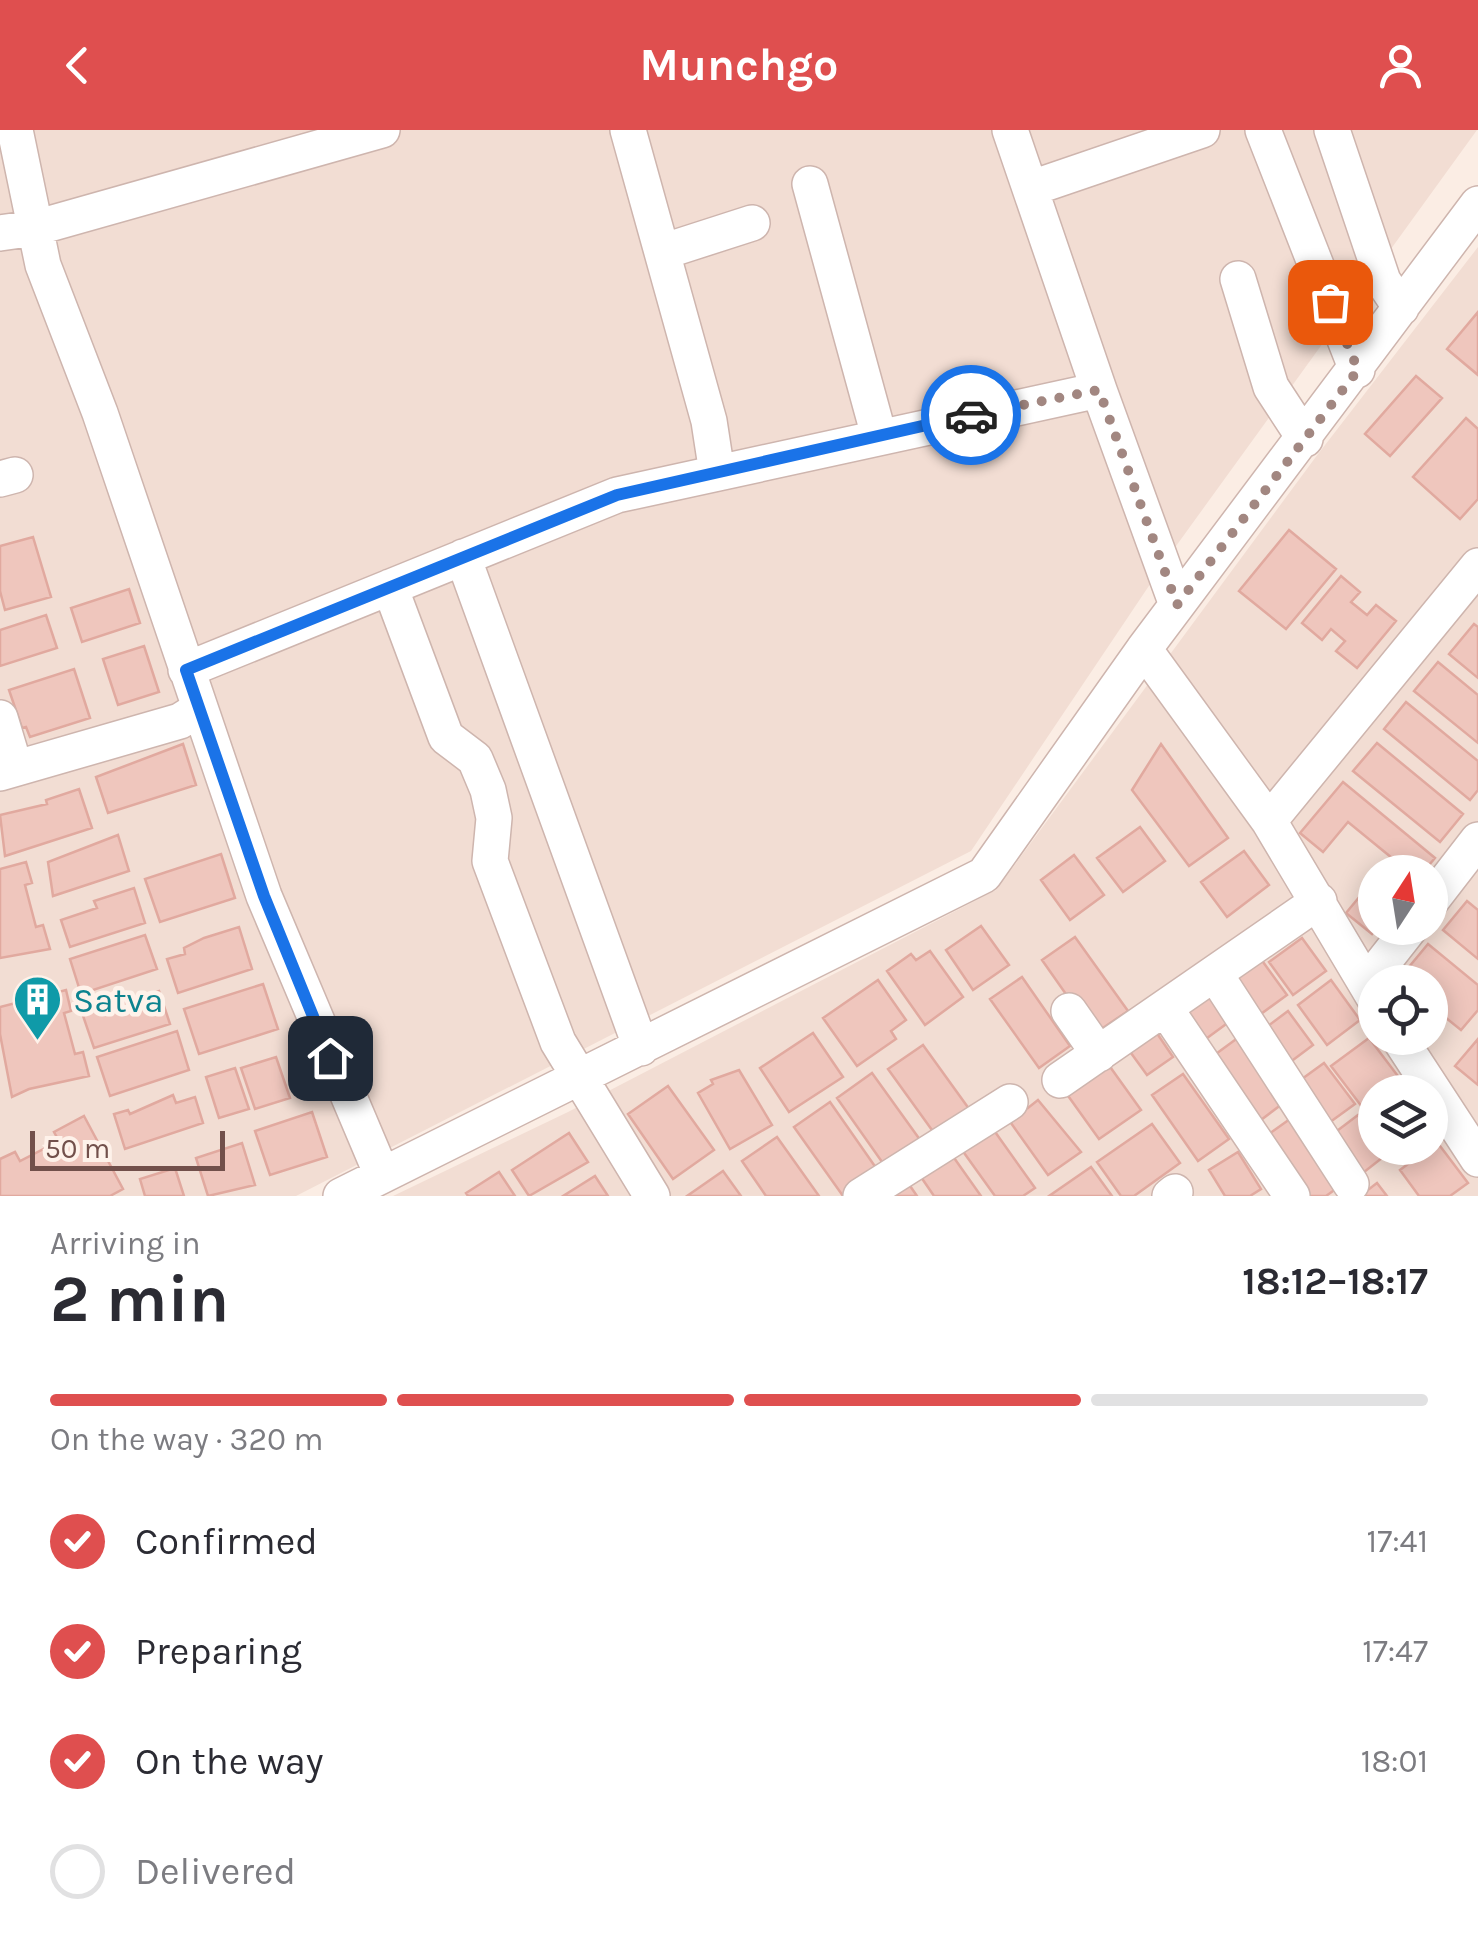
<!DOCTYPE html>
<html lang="en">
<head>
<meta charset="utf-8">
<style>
  body { margin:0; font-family:Karla,sans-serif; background:#f7f7f7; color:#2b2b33; height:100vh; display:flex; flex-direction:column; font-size:38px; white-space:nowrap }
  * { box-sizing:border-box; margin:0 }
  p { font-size:32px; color:#7c7c81 }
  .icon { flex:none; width:55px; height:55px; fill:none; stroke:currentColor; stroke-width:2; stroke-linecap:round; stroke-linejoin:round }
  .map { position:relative; height:1066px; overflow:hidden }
  .panel { display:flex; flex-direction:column; background:#fff; flex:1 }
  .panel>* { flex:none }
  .needle { width:65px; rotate:12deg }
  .tools { position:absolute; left:1358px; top:725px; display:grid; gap:20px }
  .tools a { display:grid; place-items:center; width:90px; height:90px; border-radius:50%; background:#fff; box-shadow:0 5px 25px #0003; font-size:50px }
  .scale { position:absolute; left:30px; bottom:25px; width:195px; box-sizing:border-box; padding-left:10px; border:5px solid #72504b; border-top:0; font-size:28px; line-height:35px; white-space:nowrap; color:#72504b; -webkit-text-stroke:8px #fef2ea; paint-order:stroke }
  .pin { position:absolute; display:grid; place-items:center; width:85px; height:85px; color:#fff; margin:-42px; border-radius:20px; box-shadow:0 5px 15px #0006 }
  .courier { position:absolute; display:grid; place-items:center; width:100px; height:100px; margin:-50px; border:8px solid #1a73e8; border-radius:50%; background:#fff; color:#222; box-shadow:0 2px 12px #0007 }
  .summary em { font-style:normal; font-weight:700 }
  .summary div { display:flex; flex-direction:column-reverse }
  .summary { display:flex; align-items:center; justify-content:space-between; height:170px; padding:0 50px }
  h1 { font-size:65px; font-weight:700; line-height:75px }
  .bar { display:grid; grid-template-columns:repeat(4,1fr); gap:15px 10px; align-content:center; height:120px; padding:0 50px }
  .bar i { height:12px; border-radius:8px; background:#e1e1e2 }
  .bar .current { background:#df4f4f }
  .bar p { grid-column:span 4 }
  ol { padding:0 50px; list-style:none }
  li { display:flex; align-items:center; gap:30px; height:110px }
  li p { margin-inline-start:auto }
  li .icon { padding:10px; border-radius:50%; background:#df4f4f; color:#fff; stroke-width:4 }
  li:last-child { color:#7c7c81 }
  li i { width:55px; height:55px; border:5px solid #e1e1e2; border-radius:50% }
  header { display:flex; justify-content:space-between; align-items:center; height:130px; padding:0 50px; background:#df4f4f; color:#fff; font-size:45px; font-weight:700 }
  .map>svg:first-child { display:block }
  .residential { fill:#f2ddd3; fill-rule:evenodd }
  .building { fill:#efc6bd; stroke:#e1a99f; stroke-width:2.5 }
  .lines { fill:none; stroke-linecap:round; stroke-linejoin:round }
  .minor-casing { stroke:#ceb5ae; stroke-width:38 }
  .minor { stroke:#fff; stroke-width:35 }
  .done { stroke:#a28781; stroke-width:10; stroke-dasharray:0 18 }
  .route { stroke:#1a73e8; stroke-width:12 }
  .labels { text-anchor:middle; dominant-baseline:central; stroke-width:9; stroke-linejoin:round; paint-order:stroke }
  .culture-label { font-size:35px; fill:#0d838f; stroke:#fef2ea; text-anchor:start }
</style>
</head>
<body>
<header><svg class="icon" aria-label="back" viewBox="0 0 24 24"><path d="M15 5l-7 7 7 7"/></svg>Munchgo<svg class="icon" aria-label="person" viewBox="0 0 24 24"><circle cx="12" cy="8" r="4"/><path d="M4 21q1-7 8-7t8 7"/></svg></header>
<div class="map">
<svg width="1478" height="1066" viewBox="0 0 1478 1066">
  <rect width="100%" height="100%" fill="#fbede4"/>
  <path class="residential" d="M 0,0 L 1477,0 L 1171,423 L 971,721 L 296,1066 L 0,1066 Z
    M 1478,117 L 1478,1066 L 393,1066 L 568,982 L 996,760 L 1315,328 ZM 1375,742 L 1430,742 L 1430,798 L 1375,798 ZM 1375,852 L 1430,852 L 1430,908 L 1375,908 ZM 1375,962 L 1430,962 L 1430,1018 L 1375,1018 Z"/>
  <path class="building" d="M 1478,182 L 1478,245 L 1447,219 Z
    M 1416,246 L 1442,268 L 1390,326 L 1365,304 Z
    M 1466,288 L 1478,299 L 1478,369 L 1460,389 L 1413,347 Z
    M 1289,400 L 1336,439 L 1286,499 L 1239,461 Z
    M 33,407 L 51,467 L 5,480 L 0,461 L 0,416 Z
    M 1341,446 L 1360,462 L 1351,472 L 1367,485 L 1376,475 L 1396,491 L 1357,538 L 1336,521 L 1345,511 L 1331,499 L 1322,510 L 1302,493 Z
    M 129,459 L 140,493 L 82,512 L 71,478 Z
    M 46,485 L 57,518 L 0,536 L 0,500 Z
    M 1474,494 L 1478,497 L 1478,548 L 1449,524 Z
    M 144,516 L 159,562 L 118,575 L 103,529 Z
    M 1438,532 L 1478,565 L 1478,613 L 1414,561 Z
    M 74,539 L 90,588 L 30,607 L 26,597 L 22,598 L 9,560 Z
    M 1406,572 L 1478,631 L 1478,660 L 1470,670 L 1384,599 Z
    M 1377,613 L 1463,684 L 1440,712 L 1353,641 Z
    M 183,614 L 196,655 L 108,683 L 96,647 Z
    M 1161,614 L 1228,708 L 1189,736 L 1132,660 Z
    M 1343,652 L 1435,728 L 1423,742 L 1380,742 L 1392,728 L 1348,692 L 1323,722 L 1300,703 Z
    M 79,659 L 92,698 L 5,726 L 0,685 L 47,674 L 46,670 Z
    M 1140,697 L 1165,731 L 1123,762 L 1097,728 Z
    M 118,705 L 129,741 L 53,766 L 48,732 Z
    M 1244,721 L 1269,755 L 1227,787 L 1201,752 Z
    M 221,724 L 235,768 L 160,792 L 145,749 Z
    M 1074,725 L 1104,765 L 1070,790 L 1041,750 Z
    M 26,732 L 32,753 L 25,755 L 36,797 L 43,795 L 50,819 L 0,828 L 0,739 Z
    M 1375,748 L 1377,798 L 1372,804 L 1346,783 Z
    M 134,758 L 145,793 L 70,817 L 61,790 L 97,778 L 94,771 Z
    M 1467,771 L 1478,780 L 1478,829 L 1443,800 Z
    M 981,796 L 1009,835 L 973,860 L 946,820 Z
    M 239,797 L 252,839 L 178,863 L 167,829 L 185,824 L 184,818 L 204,808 Z
    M 145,805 L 157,839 L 81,864 L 70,829 Z
    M 1075,807 L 1128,881 L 1094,904 L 1042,830 Z
    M 1302,808 L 1326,841 L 1293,865 L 1269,832 Z
    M 1428,814 L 1478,855 L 1478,880 L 1461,900 L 1430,875 L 1430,852 L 1399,849 Z
    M 930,821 L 963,867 L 925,895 L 887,841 L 911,824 L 916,830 Z
    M 1258,825 L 1287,865 L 1254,889 L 1225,849 Z
    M 1022,847 L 1070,916 L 1039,938 L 990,869 Z
    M 878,850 L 906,890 L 891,901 L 896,909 L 857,936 L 823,888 Z
    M 1331,850 L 1360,890 L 1327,915 L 1298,875 Z
    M 263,854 L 278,899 L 199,924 L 184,879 Z
    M 1211,859 L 1233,889 L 1203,911 L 1181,882 Z
    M 66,860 L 71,881 L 64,883 L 75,924 L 83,922 L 89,946 L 29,959 L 12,967 L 0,904 L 0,877 Z
    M 159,861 L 170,894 L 94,918 L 79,874 L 124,864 L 127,872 Z
    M 1288,881 L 1313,915 L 1285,936 L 1260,902 Z
    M 1150,893 L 1173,927 L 1147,945 L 1123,912 Z
    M 177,901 L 189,940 L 110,966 L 97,927 Z
    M 813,903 L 843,947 L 789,982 L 760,938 Z
    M 1239,907 L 1286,971 L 1257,993 L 1209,929 Z
    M 1369,908 L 1410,962 L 1375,962 L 1375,994 L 1331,936 Z
    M 1478,909 L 1478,955 L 1455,936 Z
    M 923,915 L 972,983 L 937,1007 L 888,939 Z
    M 276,927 L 290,968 L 255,979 L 241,938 Z
    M 1103,927 L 1141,980 L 1099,1009 L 1061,956 Z
    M 1324,933 L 1355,974 L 1326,995 L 1295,954 Z
    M 235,938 L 249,979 L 219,988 L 206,947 Z
    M 739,940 L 772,995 L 730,1019 L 698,963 L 713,954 L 711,950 Z
    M 872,943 L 923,1014 L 887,1039 L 837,968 Z
    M 1183,944 L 1229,1009 L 1198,1031 L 1152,965 Z
    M 668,956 L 714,1020 L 673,1049 L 628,984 Z
    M 173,965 L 176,973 L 195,967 L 203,993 L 125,1019 L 114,984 L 128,980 L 130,984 Z
    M 1038,970 L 1081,1022 L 1048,1045 L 1006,986 L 1025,973 L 1028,978 Z
    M 830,972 L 881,1045 L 851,1066 L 843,1066 L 794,997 Z
    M 312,982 L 327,1027 L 270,1045 L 255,1001 Z
    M 1297,984 L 1347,1051 L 1326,1066 L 1304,1066 L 1262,1009 Z
    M 1358,985 L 1375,1008 L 1375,1018 L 1387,1024 L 1359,1046 L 1329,1007 Z
    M 84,986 L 123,1059 L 110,1066 L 0,1066 L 0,1029 L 15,1022 L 20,1031 L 59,1011 L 54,1002 Z
    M 1152,994 L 1180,1033 L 1134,1066 L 1121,1066 L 1097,1032 Z
    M 993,999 L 1035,1058 L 1023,1066 L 995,1066 L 962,1020 Z
    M 569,1003 L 588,1032 L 529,1066 L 512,1040 Z
    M 777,1007 L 819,1066 L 766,1066 L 742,1031 Z
    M 1437,1012 L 1468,1053 L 1450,1066 L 1419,1066 L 1400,1040 Z
    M 242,1013 L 255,1055 L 208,1066 L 196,1028 Z
    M 1238,1022 L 1261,1059 L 1250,1066 L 1225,1066 L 1209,1040 Z
    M 952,1025 L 981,1066 L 934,1066 L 921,1047 Z
    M 1091,1037 L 1112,1066 L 1049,1066 Z
    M 175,1038 L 184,1066 L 145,1066 L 140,1049 Z
    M 723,1041 L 741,1066 L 687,1066 Z
    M 499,1042 L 515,1066 L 468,1066 L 466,1063 Z
    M 595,1046 L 608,1066 L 563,1066 Z
    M 906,1050 L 917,1066 L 884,1066 Z
    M 1377,1053 L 1387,1066 L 1360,1066 Z"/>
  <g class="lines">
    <defs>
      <path id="minor" d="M 15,0 L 43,135 L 100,283 L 264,766 L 382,1045
        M 628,0 L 709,291 L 717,343
        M 1010,0 L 1099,260
        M 1263,0 L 1357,240
        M 1332,0 L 1383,151 L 1401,178
        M 810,54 L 879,306
        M 1032,58 L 1202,0
        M 0,103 L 35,98 L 382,0
        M 662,122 L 752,93
        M 1238,149 L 1271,257 L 1305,309
        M 0,349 L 15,345
        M 463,427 L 641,918
        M 390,457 L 446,607 L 475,629 L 488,660 L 494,688 L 490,731 L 558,912 L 652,1066
        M 1144,519 L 1269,691 L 1375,869
        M 186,540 L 617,365 L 1099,260 L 1177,475
        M 0,588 L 15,638
        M 0,643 L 180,591 L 199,579
        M 1269,691 L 1478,436
        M 1430,772 L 1478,710
        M 1215,844 L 1351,1054
        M 1366,854 L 1410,798
        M 1165,878 L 1292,1066
        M 1069,881 L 1099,924
        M 1399,908 L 1478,1029
        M 1060,950 L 1319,771
        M 341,1066 L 984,745 L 1144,519 L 1478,74
        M 861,1066 L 1010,972
        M 1170,1066 L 1175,1062"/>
    </defs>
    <use href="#minor" class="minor-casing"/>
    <use href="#minor" class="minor"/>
  </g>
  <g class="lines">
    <path class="done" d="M 971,285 L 1099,260 L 1177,475 L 1358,240 L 1330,172"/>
    <path class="route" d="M 330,928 L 264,766 L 186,540 L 617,365 L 971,285"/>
  </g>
  <defs>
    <symbol id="building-pin" viewBox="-11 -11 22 30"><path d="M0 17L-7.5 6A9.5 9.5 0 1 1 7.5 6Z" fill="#0f9aa8" stroke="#fef2ea"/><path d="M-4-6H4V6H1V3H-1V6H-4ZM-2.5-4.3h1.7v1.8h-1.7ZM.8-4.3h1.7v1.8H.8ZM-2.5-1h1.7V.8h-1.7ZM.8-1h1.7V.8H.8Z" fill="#fff"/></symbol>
  </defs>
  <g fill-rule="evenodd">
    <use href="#building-pin" x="10" y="842" width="55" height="75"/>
  </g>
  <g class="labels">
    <g class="culture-label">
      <text x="73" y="870">Satva</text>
    </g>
  </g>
</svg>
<div class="tools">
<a><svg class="needle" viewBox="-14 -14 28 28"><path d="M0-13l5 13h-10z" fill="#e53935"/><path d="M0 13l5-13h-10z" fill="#7c7c81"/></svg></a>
<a><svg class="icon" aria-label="locate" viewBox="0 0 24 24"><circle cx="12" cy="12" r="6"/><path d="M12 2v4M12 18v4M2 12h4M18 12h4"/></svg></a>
<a><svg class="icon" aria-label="layers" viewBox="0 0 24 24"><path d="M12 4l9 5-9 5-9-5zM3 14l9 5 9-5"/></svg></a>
</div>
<div class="scale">50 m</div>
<div class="pin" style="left:1330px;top:172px;background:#ea580c"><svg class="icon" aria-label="bag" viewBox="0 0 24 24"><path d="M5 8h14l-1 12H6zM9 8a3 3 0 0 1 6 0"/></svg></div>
<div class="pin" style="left:330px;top:928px;background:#1f2937"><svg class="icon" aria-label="home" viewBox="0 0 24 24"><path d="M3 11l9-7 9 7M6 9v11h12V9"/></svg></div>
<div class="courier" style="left:971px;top:285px"><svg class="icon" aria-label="car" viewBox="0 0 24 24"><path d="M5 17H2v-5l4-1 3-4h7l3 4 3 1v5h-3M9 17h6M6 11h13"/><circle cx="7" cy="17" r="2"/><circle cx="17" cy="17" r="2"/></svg></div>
</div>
<section class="panel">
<div class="summary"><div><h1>2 min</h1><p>Arriving in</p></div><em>18:12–18:17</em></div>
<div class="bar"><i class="current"></i><i class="current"></i><i class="current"></i><i></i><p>On the way · 320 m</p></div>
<ol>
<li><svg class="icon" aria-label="check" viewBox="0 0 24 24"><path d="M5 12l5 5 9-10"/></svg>Confirmed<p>17:41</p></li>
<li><svg class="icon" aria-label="check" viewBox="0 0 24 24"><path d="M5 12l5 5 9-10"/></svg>Preparing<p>17:47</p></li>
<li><svg class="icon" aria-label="check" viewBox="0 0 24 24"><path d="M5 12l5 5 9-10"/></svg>On the way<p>18:01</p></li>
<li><i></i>Delivered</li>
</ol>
</section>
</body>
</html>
